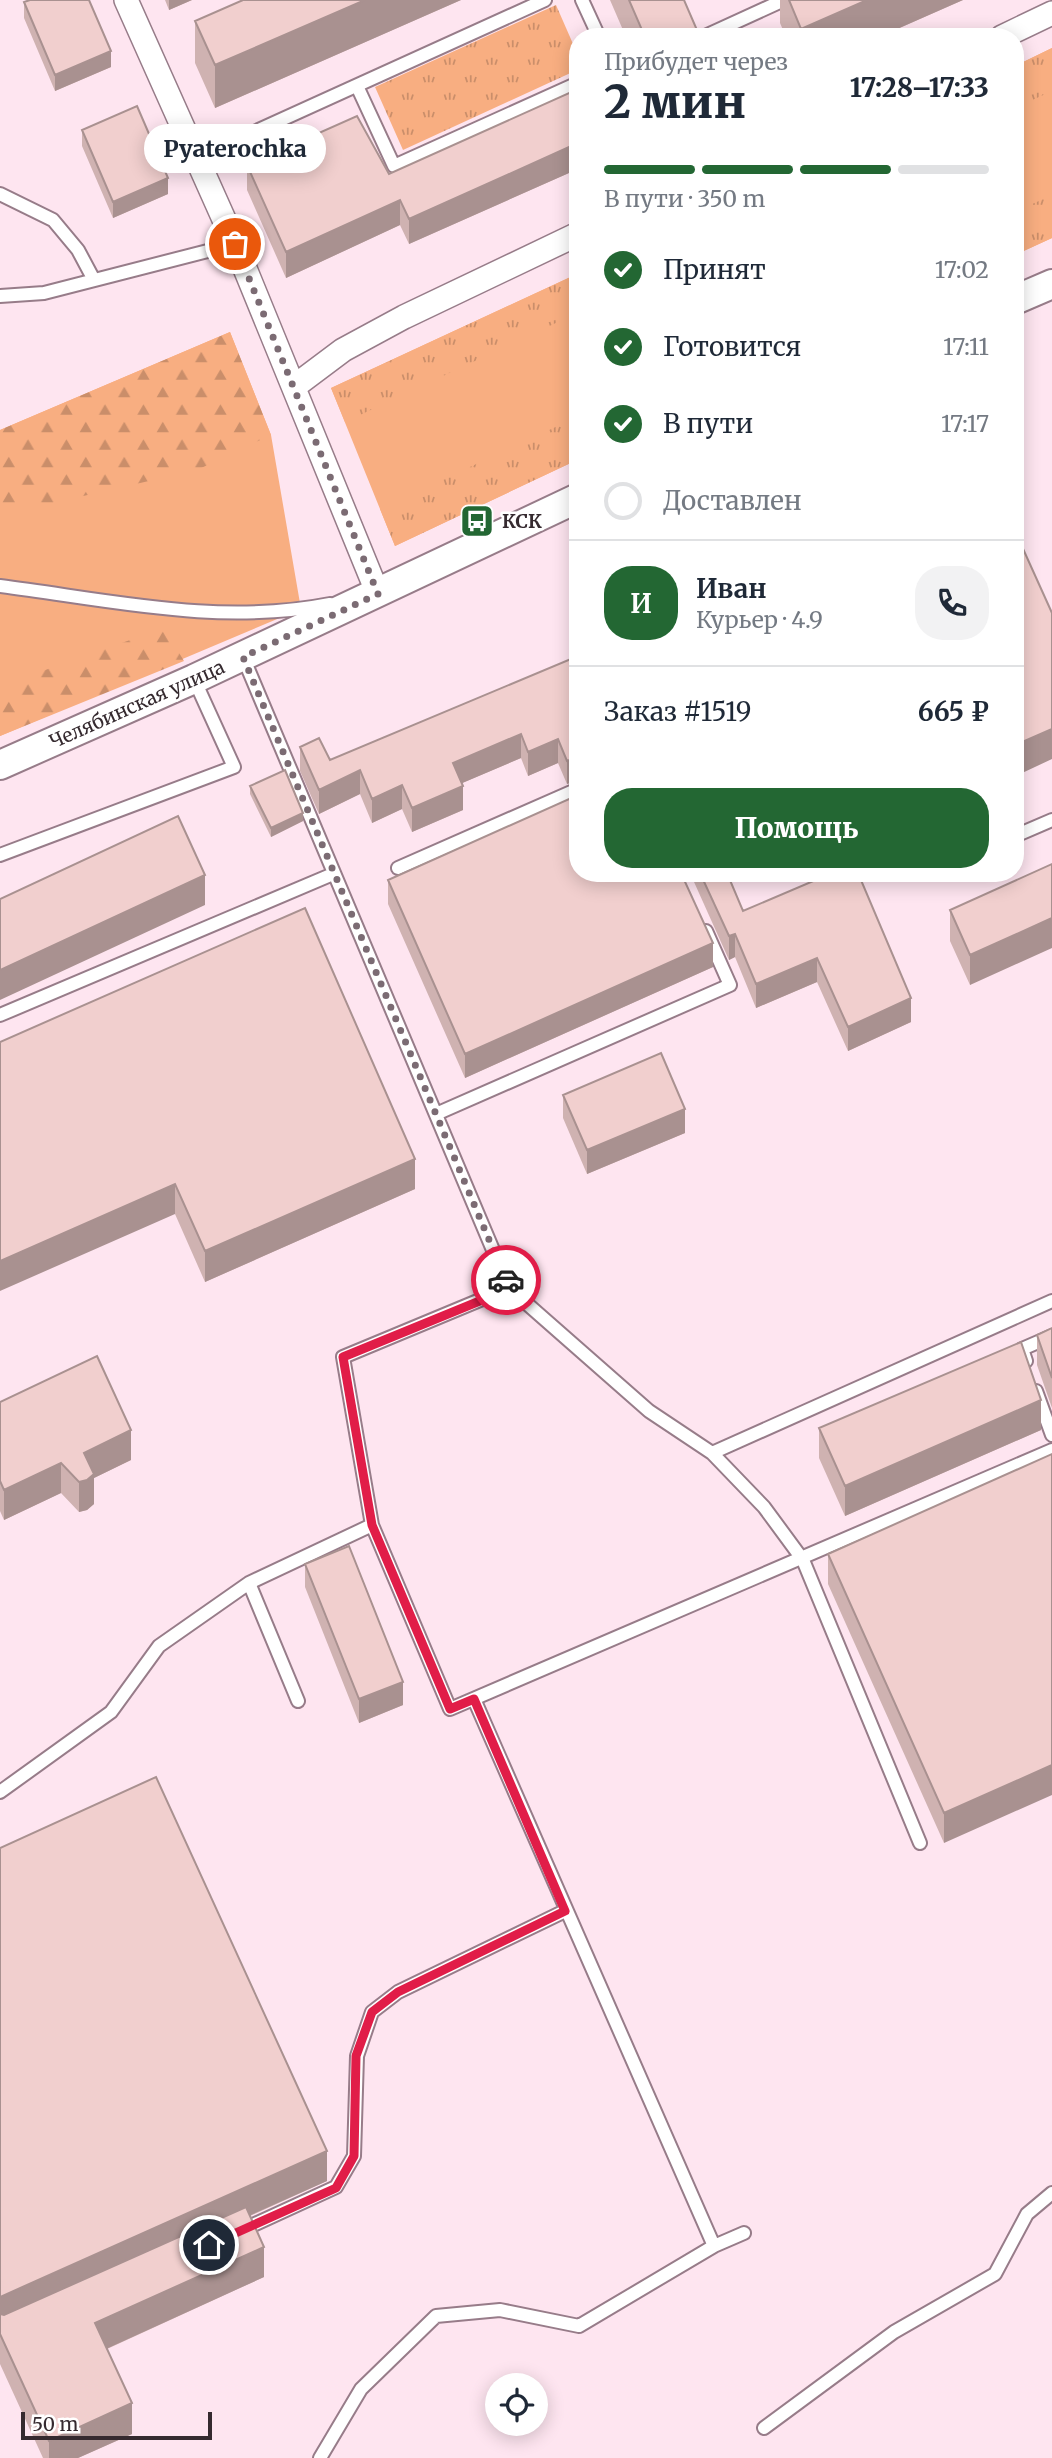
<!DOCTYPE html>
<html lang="ru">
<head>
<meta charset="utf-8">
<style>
  body { margin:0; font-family:Merriweather,serif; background:#f2f2f3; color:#1f2937; height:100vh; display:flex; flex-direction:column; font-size:26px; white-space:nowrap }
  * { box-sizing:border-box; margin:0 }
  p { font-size:23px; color:#747a83 }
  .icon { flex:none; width:38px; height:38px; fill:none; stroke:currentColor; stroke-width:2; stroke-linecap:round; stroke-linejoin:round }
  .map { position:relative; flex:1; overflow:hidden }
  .panel { position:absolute; left:569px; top:28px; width:455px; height:854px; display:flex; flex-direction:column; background:#fff; border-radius:28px; box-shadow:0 4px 18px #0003 }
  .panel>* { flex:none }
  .fabs { position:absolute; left:485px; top:2373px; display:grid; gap:14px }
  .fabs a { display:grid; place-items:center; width:63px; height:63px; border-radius:50%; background:#fff; box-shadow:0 4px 18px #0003; font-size:35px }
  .scale { position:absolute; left:21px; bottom:18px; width:191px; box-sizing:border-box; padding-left:7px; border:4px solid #352a2f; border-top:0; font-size:19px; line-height:24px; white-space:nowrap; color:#352a2f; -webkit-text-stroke:5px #fff; paint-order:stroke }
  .pin { position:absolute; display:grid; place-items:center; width:60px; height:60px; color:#fff; margin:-30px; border:4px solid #fff; border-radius:50%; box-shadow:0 2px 7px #0007 }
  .courier { position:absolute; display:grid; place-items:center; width:70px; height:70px; margin:-35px; border:5px solid #e11d48; border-radius:50%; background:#fff; color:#222; box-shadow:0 2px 9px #0007 }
  .bubble { position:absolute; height:49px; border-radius:24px; background:#fff; box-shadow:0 4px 18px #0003; font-size:23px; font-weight:800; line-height:49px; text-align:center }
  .summary em { font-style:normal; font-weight:800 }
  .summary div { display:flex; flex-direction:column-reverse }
  .summary { display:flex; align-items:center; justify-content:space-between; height:119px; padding:0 35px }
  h1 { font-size:46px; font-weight:800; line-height:52px }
  .bar { display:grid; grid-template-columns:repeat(4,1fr); gap:10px 7px; align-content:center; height:84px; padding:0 35px }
  .bar i { height:9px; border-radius:5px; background:#e0e1e3 }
  .bar .current { background:#236733 }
  .bar p { grid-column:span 4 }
  .line { display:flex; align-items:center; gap:18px; padding:0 35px; border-top:2px solid #e0e1e3 }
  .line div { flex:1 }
  .round { display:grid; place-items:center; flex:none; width:74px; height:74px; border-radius:28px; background:#f2f2f3 }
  ol { padding:0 35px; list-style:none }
  li { display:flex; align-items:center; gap:21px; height:77px }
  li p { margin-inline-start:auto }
  li .icon { padding:7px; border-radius:50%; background:#236733; color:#fff; stroke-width:4 }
  li:last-child { color:#747a83 }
  li i { width:38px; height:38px; border:4px solid #e0e1e3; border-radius:50% }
  .primary-button { display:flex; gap:14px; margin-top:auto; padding:14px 35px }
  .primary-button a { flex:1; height:80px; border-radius:28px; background:#236733; color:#fff; font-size:28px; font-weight:800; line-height:80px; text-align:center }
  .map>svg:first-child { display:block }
  .green { fill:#f8ae81 }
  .forest { fill:url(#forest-firs) }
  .park { fill:url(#park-tufts) }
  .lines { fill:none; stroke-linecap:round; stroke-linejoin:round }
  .service-casing { stroke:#977c89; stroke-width:16 }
  .minor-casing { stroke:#977c89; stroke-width:26 }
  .tertiary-casing { stroke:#977c89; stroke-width:32 }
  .service { stroke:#fff; stroke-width:12 }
  .minor { stroke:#fff; stroke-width:23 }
  .tertiary { stroke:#fff; stroke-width:28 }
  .wall { fill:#cfb2b1 }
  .shaded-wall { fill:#a99190 }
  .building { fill:#f1cfce; stroke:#a99190; stroke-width:2 }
  .done { stroke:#7b6b73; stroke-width:7; stroke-dasharray:0 12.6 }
  .route { stroke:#e11d48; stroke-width:9 }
  .labels { text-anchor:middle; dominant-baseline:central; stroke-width:5; stroke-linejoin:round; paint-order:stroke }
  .poi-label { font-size:19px; font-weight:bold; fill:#352a2f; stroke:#fff; text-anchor:start }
  .street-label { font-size:19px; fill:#352a2f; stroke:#fff }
</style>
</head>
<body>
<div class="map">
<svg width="1052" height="2458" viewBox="0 0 1052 2458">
  <defs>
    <pattern id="forest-firs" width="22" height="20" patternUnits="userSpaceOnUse" patternTransform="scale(1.75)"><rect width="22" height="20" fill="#f8ae81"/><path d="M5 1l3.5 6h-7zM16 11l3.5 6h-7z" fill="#ca8e6a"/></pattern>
    <pattern id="park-tufts" width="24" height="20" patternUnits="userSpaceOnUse" patternTransform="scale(1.75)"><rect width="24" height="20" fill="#f8ae81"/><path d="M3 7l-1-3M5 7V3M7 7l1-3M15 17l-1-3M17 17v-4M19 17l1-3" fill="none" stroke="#ca8e6a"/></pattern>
  </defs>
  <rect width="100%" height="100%" fill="#fee5f0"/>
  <path class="green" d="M 1052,48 L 1052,238 L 1015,255 L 1015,66 Z
    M 577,274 L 577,460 L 395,546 L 331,388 Z
    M 230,332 L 271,435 L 301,609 L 0,736 L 0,430 Z"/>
  <path class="forest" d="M 230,332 L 271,435 L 197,470 L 0,515 L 0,430 Z
    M 164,628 L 184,661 L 0,736 L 0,686 Z"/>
  <path class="park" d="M 556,5 L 577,53 L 577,70 L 403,150 L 375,87 Z
    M 1052,48 L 1052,91 L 1015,108 L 1015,66 Z
    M 1052,195 L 1052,238 L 1015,255 L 1015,212 Z
    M 577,274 L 577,313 L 345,422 L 331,388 Z
    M 577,417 L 577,460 L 395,546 L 380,509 Z"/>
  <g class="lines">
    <defs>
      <path id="service" d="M 582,0 L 599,37
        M 703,37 L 784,0
        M 357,86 L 394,166 L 578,83
        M 197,158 L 545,0
        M 0,194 L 53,220 L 78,250 L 94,280
        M 0,296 L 44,293 L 235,244
        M 0,586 C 110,600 219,626 330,604
        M 243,657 L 509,1288 L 343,1357 L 372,1525 L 450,1709 L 1052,1450
        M 1015,836 L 1052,820
        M 0,855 L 234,767 L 194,679
        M 398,868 L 578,789
        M 0,1015 L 333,874
        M 436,1114 L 730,985 L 706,931
        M 509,1288 L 649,1411 L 712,1453 L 764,1507 L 803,1560 L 920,1843
        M 1026,1361 L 1022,1349 L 1052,1336
        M 1036,1391 L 1052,1435
        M 712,1453 L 1052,1301
        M 249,1583 L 298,1701
        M 474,1699 L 714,2246 L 744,2233
        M 0,1792 L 111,1712 L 159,1646 L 249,1583 L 372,1525
        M 240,2231 L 336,2187 L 354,2156 L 357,2056 L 372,2012 L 398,1992 L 565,1911
        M 764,2428 L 894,2332 L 995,2274 L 1027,2214 L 1052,2193
        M 320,2458 L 361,2389 L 436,2316 L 500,2310 L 579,2326 L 714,2246"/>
      <path id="minor" d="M 126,0 L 235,244 L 378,594
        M 1002,37 L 1052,13
        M 295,386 L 343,350 L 404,317 L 578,234"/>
      <path id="tertiary" d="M 1015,300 L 1052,284
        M 0,765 L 194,679 L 578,498"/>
    </defs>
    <use href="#service" class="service-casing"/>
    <use href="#minor" class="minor-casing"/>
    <use href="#tertiary" class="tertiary-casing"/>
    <use href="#service" class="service"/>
    <use href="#minor" class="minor"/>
    <use href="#tertiary" class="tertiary"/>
  </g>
  <path class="wall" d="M 165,0 L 192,0 L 169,10 Z
    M 243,0 L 461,0 L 215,108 L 195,63 L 195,21 Z
    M 610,0 L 684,0 L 700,37 L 626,37 Z
    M 780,0 L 963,0 L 879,37 L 786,37 L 780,23 Z
    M 24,2 L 111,67 L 55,91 L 24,18 Z
    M 578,89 L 578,169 L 409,244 L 400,225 L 286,278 L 247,190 L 247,165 L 389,174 Z
    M 82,130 L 168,194 L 113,218 L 82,146 Z
    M 1015,531 L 1052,613 L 1020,774 L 1015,763 Z
    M 578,656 L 578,873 L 713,967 L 465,1078 L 388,904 L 388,880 L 573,797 L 573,782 L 567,784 L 558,763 L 528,776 L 521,758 L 462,783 L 463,810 L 412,832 L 402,809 L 372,823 L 360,794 L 319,814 L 300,771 L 300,747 L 330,760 Z
    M 250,786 L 303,821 L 271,837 L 250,794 Z
    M 1052,864 L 970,985 L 950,941 L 950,910 Z
    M 690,873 L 727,873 L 743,911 L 832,873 L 911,1022 L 848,1051 L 817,982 L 756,1008 L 735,957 L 729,960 Z
    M 0,1042 L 415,1189 L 205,1282 L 175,1214 Z
    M 563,1095 L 685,1133 L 587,1174 L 563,1118 Z
    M 1052,1328 L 1052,1408 L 1037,1365 L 1037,1335 Z
    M 0,1402 L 131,1460 L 94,1478 L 94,1504 L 87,1510 L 79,1512 L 61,1493 L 4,1520 L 0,1511 Z
    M 819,1428 L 1041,1430 L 845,1516 L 819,1458 Z
    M 1052,1454 L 944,1843 L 828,1584 L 828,1554 Z
    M 305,1564 L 403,1705 L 359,1723 L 305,1587 Z
    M 0,1848 L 327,2181 L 250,2216 L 264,2277 L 107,2349 L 132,2434 L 78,2458 L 43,2458 L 0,2364 Z"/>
  <path class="shaded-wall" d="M 169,0 L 192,0 L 169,10 Z
    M 365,0 L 461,0 L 215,108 L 215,65 Z
    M 867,0 L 963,0 L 879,37 L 801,37 L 801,29 Z
    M 111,51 L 111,67 L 55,91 L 55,75 Z
    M 578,143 L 578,169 L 409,244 L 409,219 Z
    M 168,178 L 168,194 L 113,218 L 113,202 Z
    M 400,200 L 400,225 L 286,278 L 286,252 Z
    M 1052,729 L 1052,759 L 1020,774 L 1020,743 Z
    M 521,734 L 521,758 L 453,787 L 453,763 Z
    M 558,739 L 558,763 L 528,776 L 528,752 Z
    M 578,757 L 578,781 L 573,777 L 573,782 L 567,784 L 567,761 Z
    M 360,770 L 360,794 L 319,814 L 319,790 Z
    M 402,785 L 402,809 L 372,823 L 372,799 Z
    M 463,786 L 463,810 L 412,832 L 412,808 Z
    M 303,813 L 303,821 L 271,837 L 271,828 Z
    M 205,875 L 205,905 L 0,1000 L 0,970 Z
    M 1052,918 L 1052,948 L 970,985 L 970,955 Z
    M 735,934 L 735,957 L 729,960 L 729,936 Z
    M 713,943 L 713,967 L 465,1078 L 465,1054 Z
    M 817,958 L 817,982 L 756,1008 L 756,984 Z
    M 911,998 L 911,1022 L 848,1051 L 848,1027 Z
    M 685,1109 L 685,1133 L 587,1174 L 587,1150 Z
    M 415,1159 L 415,1189 L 205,1282 L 205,1251 Z
    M 175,1184 L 175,1214 L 0,1291 L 0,1261 Z
    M 1041,1400 L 1041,1430 L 845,1516 L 845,1486 Z
    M 131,1430 L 131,1460 L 94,1478 L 94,1504 L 87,1510 L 79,1512 L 79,1482 L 84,1453 Z
    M 61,1463 L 61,1493 L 4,1520 L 4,1490 Z
    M 403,1682 L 403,1705 L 359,1723 L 359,1699 Z
    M 1052,1765 L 1052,1795 L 944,1843 L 944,1813 Z
    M 327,2151 L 327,2181 L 0,2327 L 0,2297 Z
    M 264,2247 L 264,2277 L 95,2354 L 95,2323 Z
    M 132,2403 L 132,2434 L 78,2458 L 49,2458 L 49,2441 Z"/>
  <path class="building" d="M 30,0 L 89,0 L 111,51 L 55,75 L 24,2 Z
    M 243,0 L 365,0 L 215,65 L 195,21 Z
    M 629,0 L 684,0 L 700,37 L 645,37 Z
    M 789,0 L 867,0 L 801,29 Z
    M 578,89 L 578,143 L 409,219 L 400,200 L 286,252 L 247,165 L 357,116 L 389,174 Z
    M 137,106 L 168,178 L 113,202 L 82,130 Z
    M 1015,531 L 1052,613 L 1052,729 L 1020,743 L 1015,733 Z
    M 578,656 L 578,757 L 567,761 L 558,739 L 528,752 L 521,734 L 453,763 L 463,786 L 412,808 L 402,785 L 372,799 L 360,770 L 319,790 L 300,747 L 319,738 L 330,760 Z
    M 285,770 L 303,813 L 271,828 L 250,786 Z
    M 578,774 L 578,786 L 573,777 Z
    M 578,795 L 578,873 L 681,873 L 713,943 L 465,1054 L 388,880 Z
    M 178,816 L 205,875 L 0,970 L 0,899 Z
    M 1052,864 L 1052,918 L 970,955 L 950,910 Z
    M 700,873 L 727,873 L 743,911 L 832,873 L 858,873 L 911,998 L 848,1027 L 817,958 L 756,984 L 735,934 L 729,936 Z
    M 305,908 L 415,1159 L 205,1251 L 175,1184 L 0,1261 L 0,1042 Z
    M 661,1053 L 685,1109 L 587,1150 L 563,1095 Z
    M 1052,1328 L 1052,1378 L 1037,1335 Z
    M 1021,1342 L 1041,1400 L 845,1486 L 819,1428 Z
    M 97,1356 L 131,1430 L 84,1453 L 94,1474 L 87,1480 L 79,1482 L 61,1463 L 4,1490 L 0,1481 L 0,1402 Z
    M 1052,1454 L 1052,1765 L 944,1813 L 828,1554 Z
    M 349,1546 L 403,1682 L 359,1699 L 305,1564 Z
    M 156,1777 L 327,2151 L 0,2297 L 0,1848 Z
    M 246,2207 L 264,2247 L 95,2323 L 132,2403 L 49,2441 L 0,2334 L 0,2314 L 4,2315 Z"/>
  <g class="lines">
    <path class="done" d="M 235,244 L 378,594 L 243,657 L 506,1280"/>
    <path class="route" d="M 209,2245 L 336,2188 L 354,2156 L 356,2056 L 372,2012 L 398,1992 L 565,1911 L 474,1699 L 450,1709 L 372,1525 L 343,1357 L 509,1289 L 506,1280"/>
  </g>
  <defs>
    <symbol id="bus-square" viewBox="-11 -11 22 22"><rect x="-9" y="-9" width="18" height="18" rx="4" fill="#236733" stroke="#fff"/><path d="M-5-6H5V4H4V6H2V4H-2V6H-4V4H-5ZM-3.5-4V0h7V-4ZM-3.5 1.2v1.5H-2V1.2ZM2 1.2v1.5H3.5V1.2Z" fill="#fff"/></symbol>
  </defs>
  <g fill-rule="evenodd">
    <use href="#bus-square" x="458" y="502" width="38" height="38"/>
  </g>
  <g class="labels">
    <g class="poi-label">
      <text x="502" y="521">КСК</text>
    </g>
    <g class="street-label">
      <text transform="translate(137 704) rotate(-24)">Челябинская улица</text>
    </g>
  </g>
</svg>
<div class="fabs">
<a><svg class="icon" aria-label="locate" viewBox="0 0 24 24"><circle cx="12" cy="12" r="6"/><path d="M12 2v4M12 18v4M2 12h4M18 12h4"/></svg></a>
</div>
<div class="scale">50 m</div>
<div class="pin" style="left:235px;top:244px;background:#ea580c"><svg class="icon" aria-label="bag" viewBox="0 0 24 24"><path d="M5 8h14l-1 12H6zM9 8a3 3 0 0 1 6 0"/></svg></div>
<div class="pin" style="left:209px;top:2245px;background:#1f2937"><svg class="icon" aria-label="home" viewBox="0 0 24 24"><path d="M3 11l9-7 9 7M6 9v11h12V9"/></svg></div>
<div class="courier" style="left:506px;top:1280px"><svg class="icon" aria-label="car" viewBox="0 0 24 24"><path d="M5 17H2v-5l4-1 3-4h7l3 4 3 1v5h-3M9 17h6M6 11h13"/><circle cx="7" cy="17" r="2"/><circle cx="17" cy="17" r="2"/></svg></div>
<div class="bubble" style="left:144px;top:124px;width:182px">Pyaterochka</div>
<section class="panel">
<div class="summary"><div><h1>2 мин</h1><p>Прибудет через</p></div><em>17:28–17:33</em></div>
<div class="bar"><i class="current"></i><i class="current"></i><i class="current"></i><i></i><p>В пути · 350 m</p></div>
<ol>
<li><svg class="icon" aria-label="check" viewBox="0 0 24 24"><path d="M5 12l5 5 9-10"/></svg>Принят<p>17:02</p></li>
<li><svg class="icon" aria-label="check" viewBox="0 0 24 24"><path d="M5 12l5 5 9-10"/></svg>Готовится<p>17:11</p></li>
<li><svg class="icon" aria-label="check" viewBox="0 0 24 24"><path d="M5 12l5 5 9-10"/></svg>В пути<p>17:17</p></li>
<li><i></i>Доставлен</li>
</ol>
<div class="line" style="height:126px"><b class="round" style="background:#236733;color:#fff">И</b><div><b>Иван</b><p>Курьер · 4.9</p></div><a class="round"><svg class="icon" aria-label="phone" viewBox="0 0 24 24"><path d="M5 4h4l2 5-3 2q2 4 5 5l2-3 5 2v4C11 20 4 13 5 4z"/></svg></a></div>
<div class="line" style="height:91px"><div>Заказ #1519</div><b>665 ₽</b></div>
<div class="primary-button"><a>Помощь</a></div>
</section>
</div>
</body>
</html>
